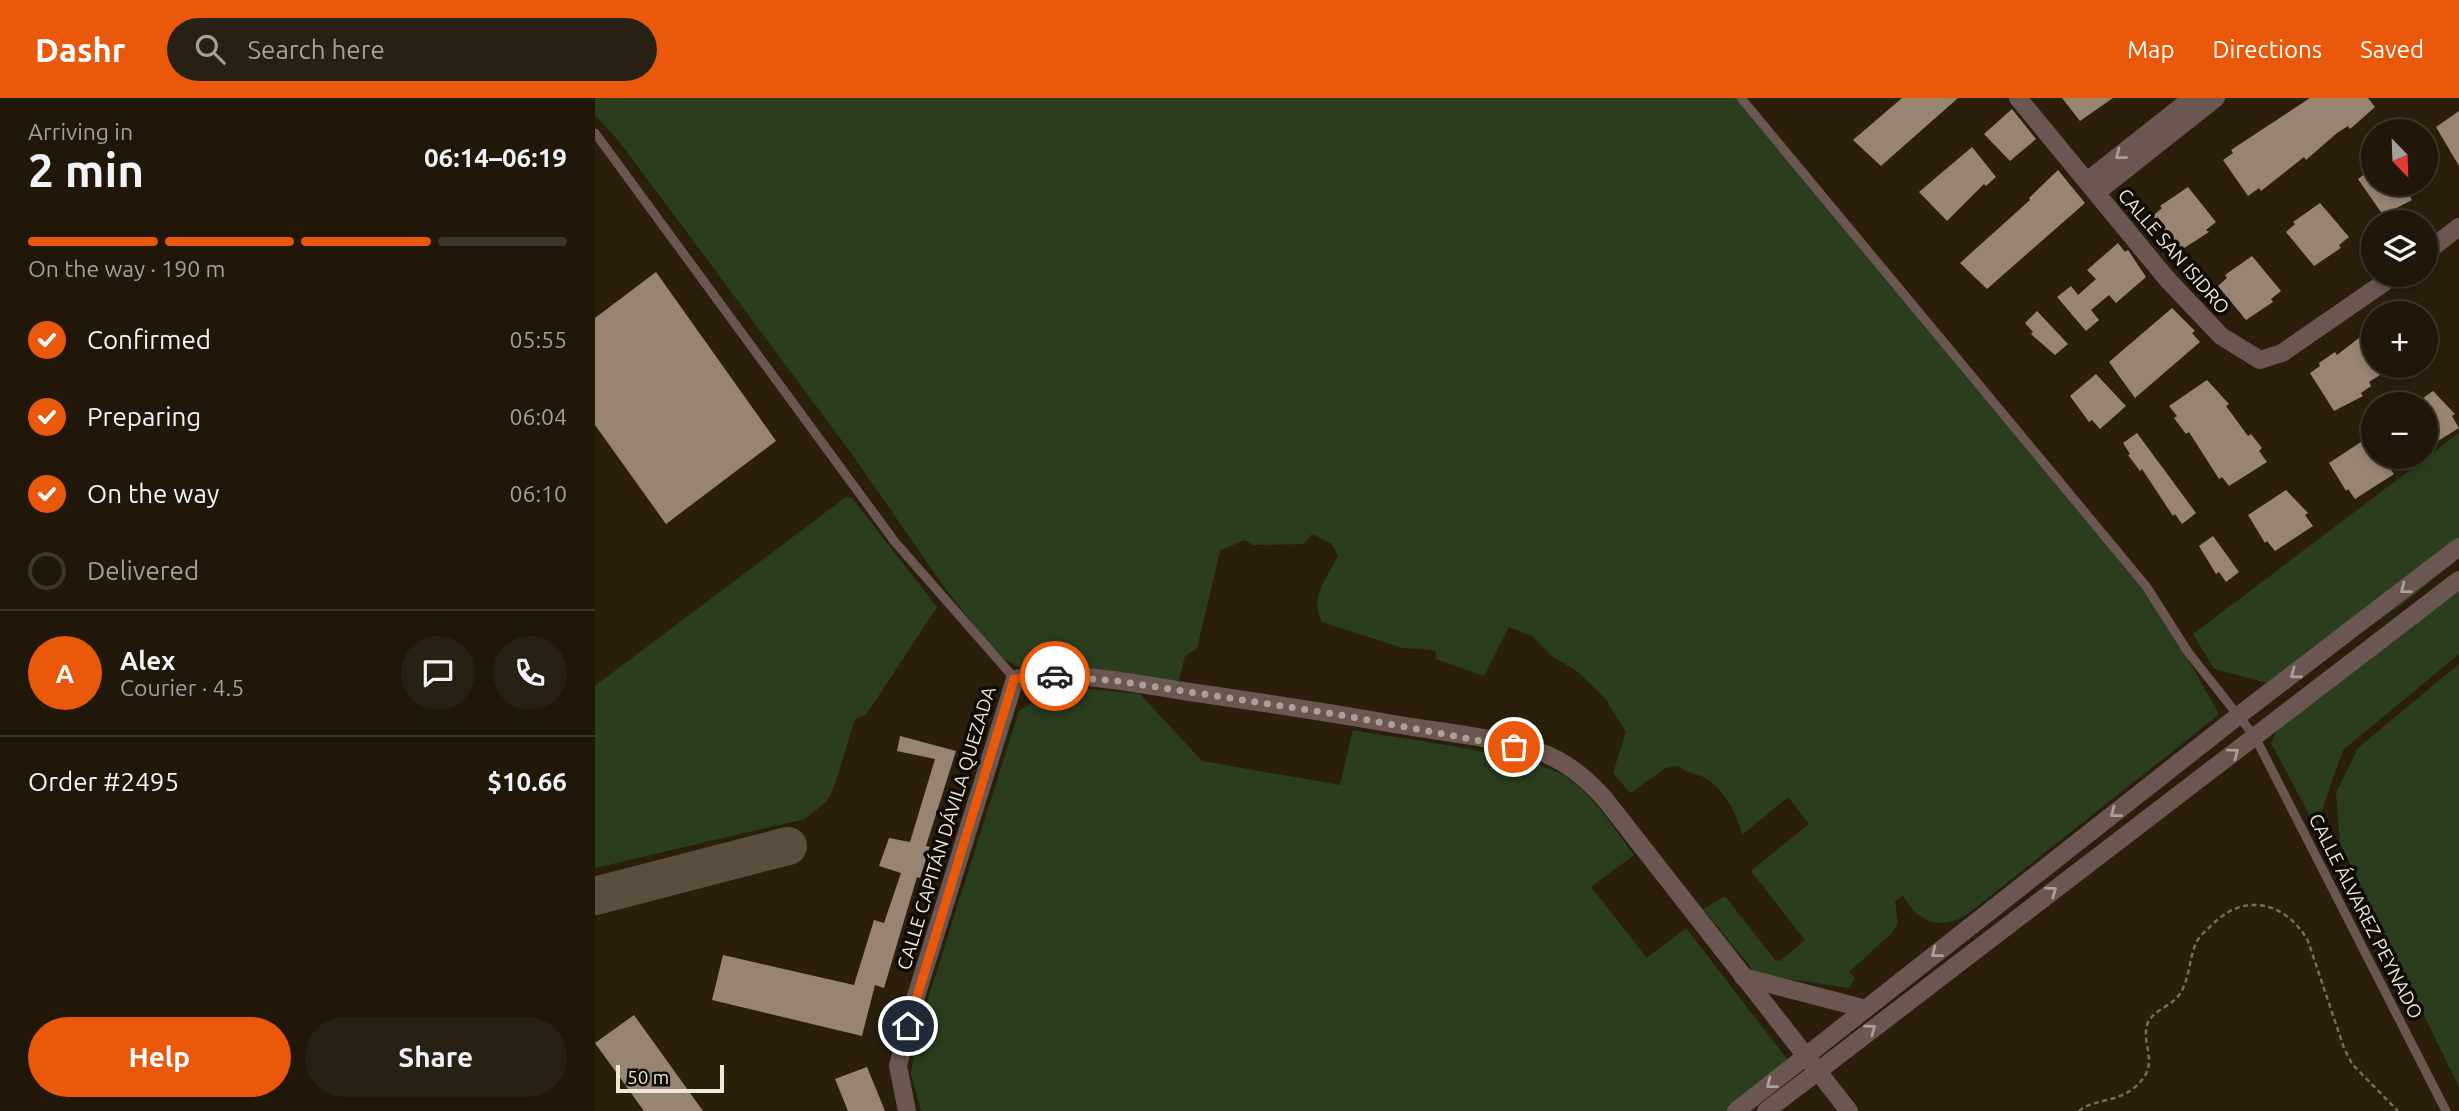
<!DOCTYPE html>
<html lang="en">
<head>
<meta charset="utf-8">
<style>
  body { margin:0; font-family:Ubuntu,sans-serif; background:#282012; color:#f1f3f6; height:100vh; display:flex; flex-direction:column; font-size:26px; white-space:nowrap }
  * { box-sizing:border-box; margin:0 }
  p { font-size:23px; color:#a29f9c }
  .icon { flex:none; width:38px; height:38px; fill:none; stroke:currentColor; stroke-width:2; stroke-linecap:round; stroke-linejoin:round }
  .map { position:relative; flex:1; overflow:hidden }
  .panel { display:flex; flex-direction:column; background:#201709; width:595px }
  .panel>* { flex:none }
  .needle { width:46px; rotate:157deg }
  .controls { position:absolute; left:1766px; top:21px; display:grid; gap:14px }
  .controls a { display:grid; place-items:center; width:77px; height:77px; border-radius:50%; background:#201709; box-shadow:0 4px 10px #0003,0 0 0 2px #3d362a; font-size:35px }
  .scale { position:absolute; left:21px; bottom:18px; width:108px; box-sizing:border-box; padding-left:7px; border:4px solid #eee6db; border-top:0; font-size:19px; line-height:24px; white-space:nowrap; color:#eee6db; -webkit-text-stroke:5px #0f0a04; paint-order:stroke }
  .pin { position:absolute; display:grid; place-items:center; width:60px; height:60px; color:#fff; margin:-30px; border:4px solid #fff; border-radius:50%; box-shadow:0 2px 7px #0007 }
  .courier { position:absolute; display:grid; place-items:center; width:70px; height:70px; margin:-35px; border:5px solid #ea580c; border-radius:50%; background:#fff; color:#222; box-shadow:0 2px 9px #0007 }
  .summary em { font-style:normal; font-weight:600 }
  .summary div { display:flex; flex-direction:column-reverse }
  .summary { display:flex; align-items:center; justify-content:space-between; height:119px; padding:0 28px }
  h1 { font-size:46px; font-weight:600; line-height:52px }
  .bar { display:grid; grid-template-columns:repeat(4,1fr); gap:10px 7px; align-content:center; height:84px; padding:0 28px }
  .bar i { height:9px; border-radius:5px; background:#3d362a }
  .bar .on { background:#ea580c }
  .bar p { grid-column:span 4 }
  .line { display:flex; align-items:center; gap:18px; padding:0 28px; border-top:2px solid #3d362a }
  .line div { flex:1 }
  .round { display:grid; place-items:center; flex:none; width:74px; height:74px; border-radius:37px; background:#282012 }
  ol { padding:0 28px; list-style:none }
  li { display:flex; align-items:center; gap:21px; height:77px }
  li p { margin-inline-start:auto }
  li .icon { padding:7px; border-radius:50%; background:#ea580c; color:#fff; stroke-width:4 }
  li:last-child { color:#a29f9c }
  li i { width:38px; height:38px; border:4px solid #3d362a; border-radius:50% }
  .primary-button { display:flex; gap:14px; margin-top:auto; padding:14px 28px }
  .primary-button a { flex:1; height:80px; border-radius:42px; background:#ea580c; color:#fff; font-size:28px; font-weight:600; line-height:80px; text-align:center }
  .primary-button a+a { background:#282012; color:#f1f3f6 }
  header { display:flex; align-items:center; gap:42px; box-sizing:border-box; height:98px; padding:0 35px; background:#ea580c; color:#fff }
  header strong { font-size:33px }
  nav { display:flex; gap:38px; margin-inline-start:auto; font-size:24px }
  .search { width:490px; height:63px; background:#282012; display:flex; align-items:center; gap:18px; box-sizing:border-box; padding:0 24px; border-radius:38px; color:#a29f9c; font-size:26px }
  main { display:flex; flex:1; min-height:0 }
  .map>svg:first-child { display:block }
  .green { fill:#2a3e1e }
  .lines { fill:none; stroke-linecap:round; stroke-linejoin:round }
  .taxiway { stroke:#5a4f3e; stroke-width:38 }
  .building { fill:#998473 }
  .path { stroke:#776c5c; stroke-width:2.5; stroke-dasharray:5 3.5; stroke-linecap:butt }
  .lane { stroke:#6c5651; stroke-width:9 }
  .street { stroke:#6c5651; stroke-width:18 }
  .oneway { stroke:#ad9e96 }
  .done { stroke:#aaa093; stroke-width:7; stroke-dasharray:0 12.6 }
  .route { stroke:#ea580c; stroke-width:9 }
  .labels { text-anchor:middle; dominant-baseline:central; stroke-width:7; stroke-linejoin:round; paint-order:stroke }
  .street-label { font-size:19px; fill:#eee6db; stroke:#0f0a04 }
</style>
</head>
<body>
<header>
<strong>Dashr</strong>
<div class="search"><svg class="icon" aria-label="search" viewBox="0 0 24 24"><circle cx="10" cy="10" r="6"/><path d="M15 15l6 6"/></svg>Search here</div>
<nav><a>Map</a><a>Directions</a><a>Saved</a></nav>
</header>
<main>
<section class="panel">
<div class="summary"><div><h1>2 min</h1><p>Arriving in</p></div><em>06:14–06:19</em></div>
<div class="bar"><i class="on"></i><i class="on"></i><i class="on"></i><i></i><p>On the way · 190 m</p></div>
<ol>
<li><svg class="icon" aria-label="check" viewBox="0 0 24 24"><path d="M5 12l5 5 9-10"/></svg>Confirmed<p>05:55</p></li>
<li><svg class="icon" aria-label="check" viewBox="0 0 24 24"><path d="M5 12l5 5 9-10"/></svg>Preparing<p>06:04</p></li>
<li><svg class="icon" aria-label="check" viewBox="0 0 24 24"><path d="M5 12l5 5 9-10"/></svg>On the way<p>06:10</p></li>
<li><i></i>Delivered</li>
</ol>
<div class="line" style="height:126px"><b class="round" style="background:#ea580c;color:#fff">A</b><div><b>Alex</b><p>Courier · 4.5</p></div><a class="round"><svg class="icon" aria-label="chat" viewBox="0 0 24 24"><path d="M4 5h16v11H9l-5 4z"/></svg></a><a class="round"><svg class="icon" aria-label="phone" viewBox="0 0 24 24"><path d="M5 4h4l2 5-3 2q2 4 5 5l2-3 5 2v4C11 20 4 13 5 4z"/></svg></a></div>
<div class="line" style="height:91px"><div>Order #2495</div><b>$10.66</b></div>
<div class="primary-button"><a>Help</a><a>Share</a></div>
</section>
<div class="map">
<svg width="1864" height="1013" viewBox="0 0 1864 1013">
  <rect width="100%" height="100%" fill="#2b1f0c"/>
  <path class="green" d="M 0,0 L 1146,0 L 1551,488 L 1623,614 L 1622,618 L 1370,818 C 1344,832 1323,824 1308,798 L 1300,803 L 1303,825 L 1297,835 L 1254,874 L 1260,880 L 1254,890 L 1161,876 L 1108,811 L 1130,798 L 1180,862 L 1185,863 L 1210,842 L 1156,773 L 1214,726 L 1193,699 L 1147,737 C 1144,719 1129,691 1112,681 C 1102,675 1093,676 1083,668 L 1071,670 L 1035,695 L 1018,675 L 1031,634 L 1010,600 L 983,574 L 958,559 L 937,538 L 914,529 L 889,578 L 841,561 L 840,552 L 808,550 L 727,524 C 714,500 732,480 743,458 L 737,446 L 717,436 L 709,446 L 658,447 L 649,442 L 625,453 L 602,550 L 590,558 L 583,585 L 425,570 L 404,558 L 352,493 L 254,352 L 23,42 L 0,17 Z
    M 1864,335 L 1864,460 L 1813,502 L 1688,589 L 1619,571 L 1598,536 Z
    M 251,399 L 257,400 L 342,509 L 271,617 L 260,621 L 239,689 L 232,703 L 210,721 L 0,770 L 0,588 Z
    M 1864,494 L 1864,556 L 1748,652 L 1721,729 L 1676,645 L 1685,626 Z
    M 1864,566 L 1864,989 L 1745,745 L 1741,695 L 1763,650 Z
    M 484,590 L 545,596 L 607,663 L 745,687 L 758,632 C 804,641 940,656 973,680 C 1000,699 1019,731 1039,757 L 996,789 L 1052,860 L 1091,830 L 1198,969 L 1137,1013 L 326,1013 L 316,976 L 322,936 L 424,613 L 457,593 Z"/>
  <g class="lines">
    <path class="taxiway" d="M 0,798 L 193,748"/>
  </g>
  <path class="building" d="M 1307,0 L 1363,0 L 1286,68 L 1258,42 Z
    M 1467,0 L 1518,0 L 1485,23 Z
    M 1715,0 L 1773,0 L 1780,9 L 1755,31 L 1753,28 L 1742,35 L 1711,62 L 1709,59 L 1666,93 L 1664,90 L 1653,98 L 1628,62 L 1638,55 L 1636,52 Z
    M 1417,11 L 1441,41 L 1415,63 L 1389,36 Z
    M 1864,13 L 1864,68 L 1841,29 Z
    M 1377,49 L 1401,79 L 1391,88 L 1389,86 L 1352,123 L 1324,94 Z
    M 1778,70 L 1778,86 L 1834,86 L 1815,99 L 1817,102 L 1788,117 L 1763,81 Z
    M 1463,72 L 1490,105 L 1392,191 L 1365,165 L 1435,102 L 1434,100 Z
    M 1593,89 L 1621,124 L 1611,132 L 1614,134 L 1586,152 L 1558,118 L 1567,110 L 1565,108 Z
    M 1725,105 L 1754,139 L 1744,147 L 1746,150 L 1719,168 L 1691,134 L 1700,126 L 1698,124 Z
    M 1523,145 L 1530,154 L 1533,152 L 1551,179 L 1521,205 L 1514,197 L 1496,212 L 1504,222 L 1491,233 L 1462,199 L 1476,188 L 1483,197 L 1501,181 L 1492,172 Z
    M 1657,158 L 1686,193 L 1676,201 L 1678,204 L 1651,222 L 1623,188 L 1632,180 L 1630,177 Z
    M 61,174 L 181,343 L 71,426 L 0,327 L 0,220 Z
    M 1577,210 L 1600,233 L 1597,235 L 1605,244 L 1540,300 L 1514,264 Z
    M 1442,213 L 1473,246 L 1460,257 L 1436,236 L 1438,234 L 1430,225 Z
    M 1778,229 L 1778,268 L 1799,268 L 1774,284 L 1776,288 L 1766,295 L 1768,298 L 1739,313 L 1715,275 L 1725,268 L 1724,265 L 1740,254 L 1742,257 Z
    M 1501,276 L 1531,308 L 1505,331 L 1497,322 L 1494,324 L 1475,298 Z
    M 1612,282 L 1634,306 L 1631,308 L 1653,338 L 1656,336 L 1667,350 L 1664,353 L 1672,364 L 1634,388 L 1627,379 L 1624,381 L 1594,334 L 1591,336 L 1579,320 L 1582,318 L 1574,308 Z
    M 1838,293 L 1860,316 L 1857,318 L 1864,330 L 1830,351 L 1830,306 L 1824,303 Z
    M 1542,335 L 1601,415 L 1587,426 L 1580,416 L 1578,418 L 1547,371 L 1545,373 L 1533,357 L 1535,356 L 1528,345 Z
    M 1772,340 L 1778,349 L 1778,359 L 1799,359 L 1791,365 L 1799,376 L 1760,401 L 1753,391 L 1751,393 L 1734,365 Z
    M 1691,392 L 1713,415 L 1710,417 L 1718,428 L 1680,453 L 1672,443 L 1670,445 L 1653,417 Z
    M 1618,438 L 1644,474 L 1631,484 L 1624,474 L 1621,476 L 1604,448 Z
    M 305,638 L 361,653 L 331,748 L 335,749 L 325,780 L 322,779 L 289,890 L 280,887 L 267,938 L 117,902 L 128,857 L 259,887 L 279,822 L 289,825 L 306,775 L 284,768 L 294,740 L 315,744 L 340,661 L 302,653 Z
    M 39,917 L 108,1013 L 49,1013 L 0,945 Z
    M 272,969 L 290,1013 L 253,1013 L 240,981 Z"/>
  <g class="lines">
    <path class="path" d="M 1484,1013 C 1499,999 1530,1007 1549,979 C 1561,962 1547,945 1552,927 C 1557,911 1578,909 1586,894 C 1595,879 1594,859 1602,843 C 1606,836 1614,830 1620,824 C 1653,793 1693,807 1713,843 L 1749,950 L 1757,966 L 1803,1013"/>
    <path class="lane" d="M 1146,0 L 1551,488 L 1593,554 L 1660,639 L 1851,1013
      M 0,35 L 300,444 L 420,581"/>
    <path class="street" d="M 1423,0 L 1572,181 L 1626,238 L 1665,262 L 1687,255 L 1800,177
      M 1492,83 L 1597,0
      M 1501,95 L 1621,0
      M 1830,155 L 1864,129
      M 1148,879 L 1271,911
      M 312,1013 L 303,968 L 318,908 L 420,581 C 475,571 534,585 588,593 C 657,603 725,613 793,625 C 843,634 897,638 945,654 C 971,663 991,680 1009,700 L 1254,1013
      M 1141,1013 L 1643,618 L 1864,449
      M 1171,1013 L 1864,482"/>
  </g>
  <defs><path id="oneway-chevron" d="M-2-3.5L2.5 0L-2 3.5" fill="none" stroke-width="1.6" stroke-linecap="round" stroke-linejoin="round" transform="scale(1.75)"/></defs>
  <g class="oneway">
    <use href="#oneway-chevron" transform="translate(1525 57) rotate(142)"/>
    <use href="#oneway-chevron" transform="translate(1810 491) rotate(142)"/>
    <use href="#oneway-chevron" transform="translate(1700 576) rotate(143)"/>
    <use href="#oneway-chevron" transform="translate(1639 655) rotate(-37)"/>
    <use href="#oneway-chevron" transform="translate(1520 715) rotate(142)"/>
    <use href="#oneway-chevron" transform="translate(1457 793) rotate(-37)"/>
    <use href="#oneway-chevron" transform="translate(1341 855) rotate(142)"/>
    <use href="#oneway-chevron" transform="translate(1276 931) rotate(-37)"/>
    <use href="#oneway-chevron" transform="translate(1176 986) rotate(142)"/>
  </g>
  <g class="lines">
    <path class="done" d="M 460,578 L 522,583 L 740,616 L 919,649"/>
    <path class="route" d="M 313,928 L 419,581 L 460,578"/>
  </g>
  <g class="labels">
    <g class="street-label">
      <text transform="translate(1579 153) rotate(49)">CALLE SAN ISIDRO</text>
      <text transform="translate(351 730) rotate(-73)">CALLE CAPITÁN DÁVILA QUEZADA</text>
      <text transform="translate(1771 818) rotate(63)">CALLE ÁLVAREZ PEYNADO</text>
    </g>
  </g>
</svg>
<div class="controls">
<a><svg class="needle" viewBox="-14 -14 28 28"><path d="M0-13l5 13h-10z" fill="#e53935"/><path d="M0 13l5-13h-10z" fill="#a29f9c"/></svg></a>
<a><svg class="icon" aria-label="layers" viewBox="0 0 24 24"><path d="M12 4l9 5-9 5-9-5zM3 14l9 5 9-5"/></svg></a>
<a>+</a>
<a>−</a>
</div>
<div class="scale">50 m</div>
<div class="pin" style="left:919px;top:649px;background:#ea580c"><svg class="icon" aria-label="bag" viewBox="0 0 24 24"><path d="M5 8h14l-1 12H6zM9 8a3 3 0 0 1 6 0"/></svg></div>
<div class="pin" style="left:313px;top:928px;background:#1f2937"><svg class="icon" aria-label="home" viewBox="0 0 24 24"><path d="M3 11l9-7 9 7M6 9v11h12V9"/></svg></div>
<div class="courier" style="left:460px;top:578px"><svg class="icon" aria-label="car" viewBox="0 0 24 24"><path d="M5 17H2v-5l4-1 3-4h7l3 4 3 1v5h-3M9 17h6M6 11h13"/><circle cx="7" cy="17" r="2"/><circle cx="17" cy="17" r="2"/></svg></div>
</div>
</main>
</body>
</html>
